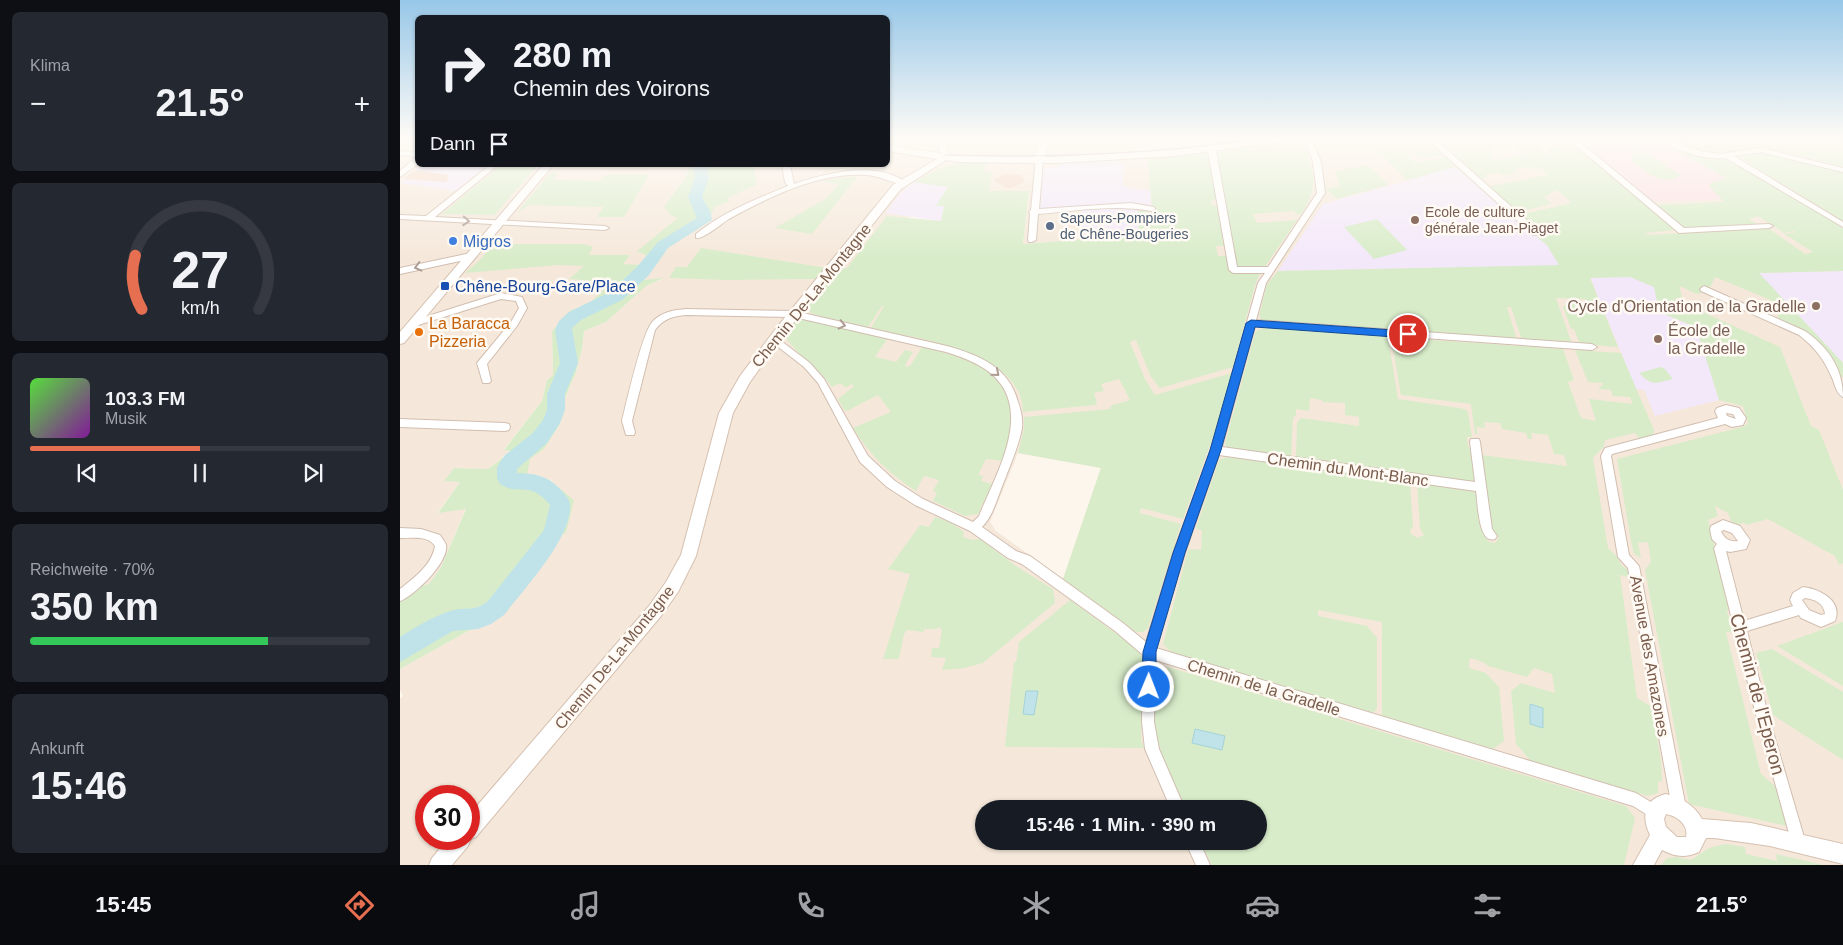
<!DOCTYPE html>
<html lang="de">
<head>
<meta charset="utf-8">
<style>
  :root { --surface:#171b24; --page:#242831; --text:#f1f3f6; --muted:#9ea1a6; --line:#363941; --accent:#e76f51 }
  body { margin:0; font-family:Arial,sans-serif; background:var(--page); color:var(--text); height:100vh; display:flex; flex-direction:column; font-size:19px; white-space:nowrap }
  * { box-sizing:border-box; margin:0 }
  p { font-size:16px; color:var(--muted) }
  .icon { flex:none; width:28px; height:28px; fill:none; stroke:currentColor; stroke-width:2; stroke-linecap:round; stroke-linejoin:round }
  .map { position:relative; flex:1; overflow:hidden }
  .drawer { display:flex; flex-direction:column; gap:12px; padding:12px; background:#0d0f14; width:400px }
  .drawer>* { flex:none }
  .hud { position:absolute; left:15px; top:15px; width:475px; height:152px; border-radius:8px; box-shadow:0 1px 4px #0004; background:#171b24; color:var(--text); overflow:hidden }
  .speed { position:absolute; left:15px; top:785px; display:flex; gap:10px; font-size:25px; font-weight:700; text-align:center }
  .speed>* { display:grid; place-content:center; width:65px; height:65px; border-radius:50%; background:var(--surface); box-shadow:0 1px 4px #0004; line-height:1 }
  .speed .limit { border:8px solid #d22; background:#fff; color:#111 }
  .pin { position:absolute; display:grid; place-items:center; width:42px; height:42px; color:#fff; margin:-21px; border:2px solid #fff; border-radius:50%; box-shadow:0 1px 5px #0007 }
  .me { position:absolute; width:55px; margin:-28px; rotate:1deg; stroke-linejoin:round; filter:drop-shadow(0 0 4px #0008) }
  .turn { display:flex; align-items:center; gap:18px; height:105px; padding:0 15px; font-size:22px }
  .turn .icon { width:65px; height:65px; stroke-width:2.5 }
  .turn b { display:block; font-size:35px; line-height:42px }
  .then { display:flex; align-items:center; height:48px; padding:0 15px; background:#0003; gap:10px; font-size:19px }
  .big { font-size:38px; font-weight:700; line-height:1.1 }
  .drawer .tile { flex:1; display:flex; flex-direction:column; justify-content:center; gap:8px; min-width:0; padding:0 18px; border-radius:8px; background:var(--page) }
  .drawer .dial { align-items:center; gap:0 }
  .dial svg { height:130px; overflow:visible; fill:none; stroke:var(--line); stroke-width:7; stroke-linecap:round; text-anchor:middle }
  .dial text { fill:var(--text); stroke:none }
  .song { display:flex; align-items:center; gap:15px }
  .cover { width:60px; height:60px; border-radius:8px; background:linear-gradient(135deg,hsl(110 70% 55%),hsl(290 70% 35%)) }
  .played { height:5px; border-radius:2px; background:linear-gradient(90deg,var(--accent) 50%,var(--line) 50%) }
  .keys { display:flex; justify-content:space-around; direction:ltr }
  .heat { display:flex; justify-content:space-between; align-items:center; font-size:28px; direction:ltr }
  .charge { height:8px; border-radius:4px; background:linear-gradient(90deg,#34c759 70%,var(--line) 0) }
  .trip { position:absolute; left:575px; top:800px; width:292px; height:50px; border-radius:25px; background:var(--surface); box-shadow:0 1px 4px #0004; font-weight:700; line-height:50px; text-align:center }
  .menu { display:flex; height:80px; justify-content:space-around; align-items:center; background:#090b0e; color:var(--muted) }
  .menu .icon { width:35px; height:35px }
  .menu .current { color:var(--accent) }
  .menu b { font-size:22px; color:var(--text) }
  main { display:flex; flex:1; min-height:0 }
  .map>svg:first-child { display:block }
</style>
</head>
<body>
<main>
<section class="drawer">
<div class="tile"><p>Klima</p>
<div class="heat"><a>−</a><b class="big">21.5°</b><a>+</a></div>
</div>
<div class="tile dial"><svg viewBox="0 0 100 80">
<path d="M14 69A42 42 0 1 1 86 69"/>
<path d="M14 69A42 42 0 0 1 10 36" stroke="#e76f51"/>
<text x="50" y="56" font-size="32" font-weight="700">27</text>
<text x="50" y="72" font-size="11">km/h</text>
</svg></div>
<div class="tile">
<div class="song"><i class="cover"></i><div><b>103.3 FM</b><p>Musik</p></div></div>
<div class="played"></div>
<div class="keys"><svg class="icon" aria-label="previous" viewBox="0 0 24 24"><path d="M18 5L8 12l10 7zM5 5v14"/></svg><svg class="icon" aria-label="pause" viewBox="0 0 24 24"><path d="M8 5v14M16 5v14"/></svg><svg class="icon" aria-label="next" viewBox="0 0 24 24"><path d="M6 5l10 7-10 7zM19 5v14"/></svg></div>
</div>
<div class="tile"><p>Reichweite · 70%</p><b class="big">350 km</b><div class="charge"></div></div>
<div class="tile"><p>Ankunft</p><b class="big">15:46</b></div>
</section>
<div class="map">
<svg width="1443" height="865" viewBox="0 0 1443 865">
  <rect width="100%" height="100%" fill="#fdf6ec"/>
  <path fill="#f5e8da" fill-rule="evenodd" d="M0,138H17L18,165H488V138H1443V865H0V699L3,696L0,690V669L104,611L157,536L153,482L149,479L126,476L130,459L144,449L160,424L165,398L176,372L182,349L184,331L206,322L246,286L263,279L242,280L234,284L236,281L170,279L211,281L203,292L152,331L153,375L147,380L142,401L104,449L111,450L88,469L54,468L45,480L60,482L38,512L66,508L41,567L29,584L16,587L0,600ZM589,191L629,192L623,244L683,239L684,236L753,271L504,219ZM618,453L701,468L663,579L596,531L590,522ZM26,796H69V839H26ZM584,809H859V841H584Z"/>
  <path fill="#f3e8fa" d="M717,160L724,166L723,186L751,191L752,211H738L739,235L678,236L684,232L681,210L639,213L643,168L659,167L661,163Z
    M21,165H88L55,191L0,183Z
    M1055,167L1147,245L1160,266L878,271L923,204Z
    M514,182L548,187L537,206H544L541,221L486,213L501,192Z
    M1443,271V363L1358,273Z
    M1190,277H1230L1243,282L1254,287L1278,320L1296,327L1319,400L1255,416L1244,390L1236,389Z"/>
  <path fill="#fbdfe3" d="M1174,138H1255L1328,179L1310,187L1322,199L1257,201L1247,197Z"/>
  <path fill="#d8ecc9" d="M651,138H750L752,142L654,149L650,146Z
    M966,138H1025L1042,155L1020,159L1013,153L1007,154L1016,163L1046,157L1055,167L1007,180Z
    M1032,138H1102L1114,149L1106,144L1089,148L1093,153L1088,154L1094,160L1124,155L1106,138H1168L1171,142L1165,144L1157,141L1140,145L1136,141L1132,142L1146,154L1150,153L1148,151L1149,149L1176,145L1274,228V230L1244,233L1250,235L1368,228L1405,254L1413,252L1384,234L1396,232L1394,231L1384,233L1358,216L1349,219L1358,225L1284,229L1255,205L1324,202L1310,187V183L1327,178L1268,146L1287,153L1324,160L1342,166L1443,227V271L1359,273L1443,363V377C1432,372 1433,356 1424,347C1412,335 1394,328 1379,321L1377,310L1380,304L1315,277L1309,290L1297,294L1279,286L1282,297L1274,299L1380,347L1411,426L1419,430L1443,490V563L1439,565L1435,556L1368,519L1346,525L1343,522L1339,525L1332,523L1328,513L1315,506L1318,516L1308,520L1330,608L1327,611L1334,633L1326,632L1361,774L1376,787L1387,826L1289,804L1245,570L1251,562L1248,542L1238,543L1241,558L1234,554L1231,541L1217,459L1342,427L1348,424L1343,406L1319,400L1296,327L1259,312L1254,287L1230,277L1190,278L1218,347L1180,344L1174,329H1171L1163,307L1167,303L1188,305L1186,299L1156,298L1172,344L1122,340L1111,307H1107L1117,340L862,321L859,316L867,284L878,271L1159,265L1147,245L1137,237L1141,235L1118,215L1172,203L1157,190L1144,197L1152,204L1116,212L1087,187L1148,175L1140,168L1132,169L1129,167L1114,169L1117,172L1102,175L1099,172L1084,175L1087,178L1079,179Z
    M1276,138H1443V168C1422,160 1378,149 1357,148C1346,148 1337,152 1326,153C1306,155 1288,149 1270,140Z
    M891,140L903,144C915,172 919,187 901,214H896L894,211L853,214L857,223L897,220L864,268L836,269L815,155L817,151Z
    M1234,150H1239L1265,164L1267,165L1265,166L1281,175C1262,187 1246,172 1232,161V155L1237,153Z
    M1354,152L1369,153L1443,173V221L1337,156Z
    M805,153L809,155L818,200H811L812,205H819L826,246H816L818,256H828L831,271H861L855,285L833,367L760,388L751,377L736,340L730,342L745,379L755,395L832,373L818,423L783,519L741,508L740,513L781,524L748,628L743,632H736L663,579L701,468L618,453L624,429V417L711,409L710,406L730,400L719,379L701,384L704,391L694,393L697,403L695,405L623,412C622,350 516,339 471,328L484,306H482L468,327L416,315L411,313L407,307L428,280L442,268H447L487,216L541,221L544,206H536L548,187L514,182C544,166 551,162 586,163L584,171L592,172L589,191H629L623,244L683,239L684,235H738V210L752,211L748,158L772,156L778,158V156Z
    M101,165H138L94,215L42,214Z
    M293,165H354L356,185L327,198L330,201L314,207L310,217L305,222L248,256L237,251L278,218L272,216L264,207C270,198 276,191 282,183C287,177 286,172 293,165Z
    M968,165L988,185L937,199L926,189L940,186L935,171Z
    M150,173H158L152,180L200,181L205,175H249L224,217H197L204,207L129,205L117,213Z
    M447,177H457L412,234L375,228L427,198L439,184L423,181Z
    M977,219L1007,250L974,259L944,227Z
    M93,244H184L193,247L189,255H230L223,264L241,265L231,277L224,278L237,280L234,284L242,280L264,278L246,286L206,322L184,331L182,349L176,372L165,398L160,424L144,449L130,459L127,476L148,479L174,500L166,533L157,536L104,611L0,669V600L16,587L29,584L41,567L66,509L38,513L60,482L44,481L54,468L88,469L111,451L104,450L142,401L147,380L153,375L152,331L171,310C188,308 200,294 210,282L169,279L184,266L158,265L65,273L80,260Z
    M301,248L427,268L418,279L328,280L269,278L276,267H287Z
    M405,319L488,338L475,357L496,362L505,350L513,352L505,365L506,367L510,366L522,347C550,354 597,365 608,395C612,403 612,414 614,422L610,425L609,432L612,435L603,461L586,459L578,475L583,476L581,481L592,484L578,514L565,516L533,501L537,492L533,491L539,480L524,476L516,491C489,474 470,455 453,428L491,412L478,395L447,411L444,410L438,399L454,386L451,384L446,388L440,383L432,387C418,367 399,357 386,338C386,328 395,320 405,319Z
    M866,328L988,337L998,399L1065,409L1068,412L1072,437H1067L1068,446L1073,451L1077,481L1075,483L896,459L897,422L901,418L959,426V417L945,415V403L922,402V400L910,398L909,411L896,409V415L893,418L891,458L829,449L825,444L855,332L860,329Z
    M991,337L1163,349L1174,380L1168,382L1181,418L1196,421L1189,399L1233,404L1230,397L1213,396L1211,390L1200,389L1199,386H1203L1202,383L1188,382L1175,350L1221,353L1254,430L1253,435L1240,439L1235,433L1205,440L1204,446L1193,458L1208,548L1218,558L1221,565L1228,570L1229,577L1220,575L1237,698L1252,707L1261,761L1262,782L1258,781V793L1248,796L1130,760L1116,744L1111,691L1121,683L1155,693L1152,674L1134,668L1127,677L1088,666L1083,662L1071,658L1069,661V668L1086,673L1099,687L1104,741L1093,749L982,716V622L918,610V616L967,626L977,638V709L972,713L772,653L763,644L788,550L791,549L801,550L802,531L796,528L819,460L827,457L1010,482L1013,527L1010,531L1011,534L1017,538L1024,535L1020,528L1017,483L1078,492L1085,537L1089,542L1095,543L1099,538L1091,531L1081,455L1167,466L1164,455L1154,454L1148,435L1131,433L1132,439H1128L1126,433L1102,429L1100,423L1084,422L1085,428L1076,427L1078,434H1075L1071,404L1001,395Z
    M1261,367L1264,368L1273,379C1255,383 1253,387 1239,373Z
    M535,517L550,522L564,532L563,537L572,540L580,539L616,566L653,589L655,603L583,663L564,668L542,670L546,658L531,657L532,648H539L542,630L539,627L536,629H524L523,632L507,630L504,634L499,659H483L510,574L488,569L520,525L529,527Z
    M670,600L737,649L744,660L741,740L744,748L605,747L614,662H616L619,642Z
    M1443,622V686L1377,646Z
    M1372,649L1443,692V760L1373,715L1356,653Z
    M768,667L1226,806L1235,818L1224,865H812L800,841H859V809H785L768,774L755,731V676Z
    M1325,844L1345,847L1346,854L1377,861L1376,854L1424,865H1261L1267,858L1276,857L1291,860L1309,848Z"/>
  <path fill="#bfe3e8" stroke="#a5d3da" d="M626,691H638L634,715L623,714Z
    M1130,704L1143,708V728L1130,724Z
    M795,729L825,736L822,750L792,743Z"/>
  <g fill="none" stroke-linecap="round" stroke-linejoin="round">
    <path fill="#bfe3e8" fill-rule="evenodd" d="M293,165H307L309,178L302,197L311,213L312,220L268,248L249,275L222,300L181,320L172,328L178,363L165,394V410L160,423L147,443L117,469V473C133,473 148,476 159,488C163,492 169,498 170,504C173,537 124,589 104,615L91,624L78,629L53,631L0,662V637C16,627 32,617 50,611C66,606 73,613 88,601L144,530L150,505C129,479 120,497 100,484L97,478V468L100,462L105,455L133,433L143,420L147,410V394L160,363L155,330L159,321L169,312L210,292L237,267L258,242L297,218L288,197L295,178Z"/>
  </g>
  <path fill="#f3d5c3" d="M15,170L48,175L47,182L4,179Z
    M603,174L621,175L625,181L612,188H607L594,181Z"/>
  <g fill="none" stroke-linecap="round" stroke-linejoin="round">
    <defs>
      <path id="street" d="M544,138H551L546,150L549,153L545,155L538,150Z
        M904,138H911L921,162L925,193L866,283L856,320L1192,344L1197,347L1192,350L855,326L822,447L1075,482L1070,442L1071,439H1079L1080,442L1092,529L1097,536L1095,539C1078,545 1078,502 1076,491L819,455L785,553L756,648L1236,793L1259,807L1261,812L1259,817L1254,819L1233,806L755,660L754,722L759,749L785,809H771L745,749L742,722L743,655L715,631L622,564L608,558L570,531L515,505L487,487L460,462L418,383L404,367L368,339L373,336L376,337L410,363L424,379L468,456L495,481L523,499L573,522L579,516C597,471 638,405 585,369C573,361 559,356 546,352L394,317L286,315C273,316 263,319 255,330L232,421L235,432L234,435H226L222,421C227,401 242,332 253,321C262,312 274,310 286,309L394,311L547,346C579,355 609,367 618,402C621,410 623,419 622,428C619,445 611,463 605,479C598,495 594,515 582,527L616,551L630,556L723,623L746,642L773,553L811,450L858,283L865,273H833L829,270L808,151L804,142L810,141L816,151L837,267H868L917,193L913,162Z
        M1026,138H1034L1139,231V235H1133Z
        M1167,138H1175L1284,228L1369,224L1373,226L1369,228L1279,233Z
        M1260,138H1269L1290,148L1304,152L1321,154L1361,148L1443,168V172L1361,152L1334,156L1443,222V227L1326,158C1304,160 1278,152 1260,138Z
        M0,151L18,153V157L0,155Z
        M15,158H18V164L0,177V171Z
        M636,158L643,160L639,209L731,203L754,207L755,209L751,211C714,204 676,211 638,214L636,240L632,242H629L628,240L630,214L629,212L631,210Z
        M90,165H98L35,217L205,226L209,228L205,230L0,219V215L26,216Z
        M382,165H390L394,184C426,173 477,160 507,183L503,185C490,182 480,176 466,175C419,172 369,197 329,219C321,224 304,239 296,238V234C323,212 356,199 388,186L385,182Z
        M71,253L75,256L74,258L0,274V268Z
        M1304,286L1405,331C1428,347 1443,368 1443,397C1437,394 1435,386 1433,380C1425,361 1416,348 1399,335L1301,291L1300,289Z
        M101,293L122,297L127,308L117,326L87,364L91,381L89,383H83L77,363L111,322L119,308L116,301L101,299L15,326L11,323L12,321Z
        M1326,405L1339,408L1346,418L1343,425L1332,427L1325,424L1212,454L1211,456L1229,555L1239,566L1286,808L1284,813L1279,815L1274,813L1272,808L1228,568L1218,557L1201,456L1205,448L1209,447L1318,418L1315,411L1317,408ZM1326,413L1333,414L1336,419L1327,416Z
        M0,419L105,423L109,424L110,427L109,430L105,431L0,427Z
        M1323,520L1340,526L1350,540L1346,549L1330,552L1326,551L1344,621L1393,606L1390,600L1393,593L1403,587C1419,589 1443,600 1435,621L1421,627L1401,618L1399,615L1347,631L1367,711L1406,844L1404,849L1399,851L1394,849L1392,844L1355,711L1314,548L1317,544L1312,539L1310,529L1311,526ZM1324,530L1332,533L1338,541C1330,542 1324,539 1321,531ZM1405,598C1414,599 1424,603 1425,614L1421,615L1409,610L1402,600Z
        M0,528L21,529L40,535C42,538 45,542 46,545C49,562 14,596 0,601V589C14,578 32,565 35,546C28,535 12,538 0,538Z
        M785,841H799L810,865H796Z"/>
      <path id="secondary" d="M639,138H649L645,157H654L775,150L860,138H889L884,141L775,156L654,163L558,162L546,160L501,189L386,332L350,382L333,413L296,556L278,592L261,616L76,837L71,839L68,846L52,865H29L32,858L48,839H69V815L249,606L266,582L281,555L319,413L340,376L378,326L493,185L537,159L488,151V145L540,153L545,150L548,151L549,155L558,156L635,157Z
        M143,165H153L4,343L0,344V332Z
        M1266,794C1282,798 1294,805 1302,819L1351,823L1443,844V864L1370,846L1314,838H1306L1299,852C1285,858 1276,857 1262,850L1254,865H1233L1250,835C1241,816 1244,799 1266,794ZM1266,814C1277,816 1289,825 1286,837H1277L1266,827L1264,819Z"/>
    </defs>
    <use href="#street" stroke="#d1beb0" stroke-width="2"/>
    <use href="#secondary" stroke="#d6c0b0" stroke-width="2"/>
    <use href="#street" fill="#fff" fill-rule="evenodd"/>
    <use href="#secondary" fill="#fff" fill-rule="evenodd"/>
    <path stroke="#b9a8c9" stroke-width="1" d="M544,155C652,158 758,154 865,138"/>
  </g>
  <defs><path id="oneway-chevron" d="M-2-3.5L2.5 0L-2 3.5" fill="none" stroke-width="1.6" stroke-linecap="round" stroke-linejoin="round" transform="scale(1.25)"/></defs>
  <g stroke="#af9d94">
    <use href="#oneway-chevron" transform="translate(66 221) rotate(4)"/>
    <use href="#oneway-chevron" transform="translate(18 267) rotate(166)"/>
    <use href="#oneway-chevron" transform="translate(442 325) rotate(13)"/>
    <use href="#oneway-chevron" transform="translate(596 373) rotate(40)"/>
  </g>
  <linearGradient id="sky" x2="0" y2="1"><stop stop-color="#97c7e8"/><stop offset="0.53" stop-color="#fefbf6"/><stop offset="1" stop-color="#fefbf6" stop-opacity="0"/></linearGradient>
  <rect width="1443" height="260" fill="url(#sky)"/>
  <path fill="#1a73e8" stroke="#114b97" d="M851,320L1008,331L1013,334L1008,338L855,327L821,450L785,553L756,652V687L754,692L749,694L744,692L742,687L743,652L773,553L810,450L846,323Z"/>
  <g fill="#8d6e63" stroke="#fffaf3" stroke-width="2">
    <circle cx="1015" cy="220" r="5"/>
    <circle cx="1416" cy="306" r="5"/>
    <circle cx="1258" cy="339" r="5"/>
  </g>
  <circle fill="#5c6f8a" stroke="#fffaf3" stroke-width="2" cx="650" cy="226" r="5"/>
  <circle fill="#3f7fe0" stroke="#fffaf3" stroke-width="2" cx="53" cy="241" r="5"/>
  <rect fill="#1a4fb4" stroke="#fffaf3" stroke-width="2" x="40" y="281" width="10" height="10" rx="2.5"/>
  <circle fill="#e8710a" stroke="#fffaf3" stroke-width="2" cx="19" cy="332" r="5"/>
  <g text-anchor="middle" stroke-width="5" stroke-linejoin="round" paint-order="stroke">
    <g font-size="14" fill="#785e54" stroke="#fffaf3" text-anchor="start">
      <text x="1025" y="217">Ecole de culture<tspan x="1025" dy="16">générale Jean-Piaget</tspan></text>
    </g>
    <g font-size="14" fill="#4e5e75" stroke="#fffaf3" text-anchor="start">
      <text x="660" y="223">Sapeurs-Pompiers<tspan x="660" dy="16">de Chêne-Bougeries</tspan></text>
    </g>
    <g font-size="16" fill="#366cbe" stroke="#fffaf3" text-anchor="start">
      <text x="63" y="247">Migros</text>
    </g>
    <g font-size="16" fill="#164399" stroke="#fffaf3" text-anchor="start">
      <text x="55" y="292">Chêne-Bourg-Gare/Place</text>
    </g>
    <g font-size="16" fill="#7a5c4d" stroke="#fffaf3">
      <text transform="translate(411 295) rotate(-51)" y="6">Chemin De-La-Montagne</text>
      <text transform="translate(948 469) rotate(8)" y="6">Chemin du Mont-Blanc</text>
      <text transform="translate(1250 656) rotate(80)" y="6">Avenue des Amazones</text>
      <text transform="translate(214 657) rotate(-51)" y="6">Chemin De-La-Montagne</text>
      <text transform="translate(864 687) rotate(17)" y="6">Chemin de la Gradelle</text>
    </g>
    <g font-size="16" fill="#785e54" stroke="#fffaf3" text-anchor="end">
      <text x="1406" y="312">Cycle d'Orientation de la Gradelle</text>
      <text x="1268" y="336" text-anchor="start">École de<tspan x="1268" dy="18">la Gradelle</tspan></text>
    </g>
    <g font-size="16" fill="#c56008" stroke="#fffaf3" text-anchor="start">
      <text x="29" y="329">La Baracca<tspan x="29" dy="18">Pizzeria</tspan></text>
    </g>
    <g font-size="19" fill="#7a5c4d" stroke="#fffaf3">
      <text transform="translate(1358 694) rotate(75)" y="7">Chemin de l'Eperon</text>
    </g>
  </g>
</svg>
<div class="speed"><div class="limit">30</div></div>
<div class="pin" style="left:1008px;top:334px;background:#d93025"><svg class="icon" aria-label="arrive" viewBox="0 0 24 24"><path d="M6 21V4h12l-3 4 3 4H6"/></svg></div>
<svg class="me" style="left:749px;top:687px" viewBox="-20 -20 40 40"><circle r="17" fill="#1a73e8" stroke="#fff" stroke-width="3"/><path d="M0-11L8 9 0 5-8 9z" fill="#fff"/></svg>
<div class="trip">15:46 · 1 Min. · 390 m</div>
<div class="hud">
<div class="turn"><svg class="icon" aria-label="right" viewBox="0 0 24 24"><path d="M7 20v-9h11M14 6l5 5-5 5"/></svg><div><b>280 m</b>Chemin des Voirons</div></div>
<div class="then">Dann<svg class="icon" aria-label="arrive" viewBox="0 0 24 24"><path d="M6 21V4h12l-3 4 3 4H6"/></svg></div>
</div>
</div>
</main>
<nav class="menu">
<b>15:45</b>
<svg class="icon current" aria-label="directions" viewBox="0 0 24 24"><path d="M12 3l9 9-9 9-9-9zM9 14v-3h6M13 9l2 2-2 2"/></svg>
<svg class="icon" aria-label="music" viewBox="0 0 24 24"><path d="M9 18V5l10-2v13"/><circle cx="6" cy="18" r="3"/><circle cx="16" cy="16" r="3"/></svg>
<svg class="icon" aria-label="phone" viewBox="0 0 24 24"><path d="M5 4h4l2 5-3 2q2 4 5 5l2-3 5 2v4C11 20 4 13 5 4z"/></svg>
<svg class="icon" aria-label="climate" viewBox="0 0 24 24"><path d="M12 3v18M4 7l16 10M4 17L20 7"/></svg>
<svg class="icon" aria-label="car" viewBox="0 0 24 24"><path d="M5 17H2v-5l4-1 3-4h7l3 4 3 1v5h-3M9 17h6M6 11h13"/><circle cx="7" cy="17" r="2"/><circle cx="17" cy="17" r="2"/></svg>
<svg class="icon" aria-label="filters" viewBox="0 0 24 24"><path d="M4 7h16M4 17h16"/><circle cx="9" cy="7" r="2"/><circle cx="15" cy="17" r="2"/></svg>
<b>21.5°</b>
</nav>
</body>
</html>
